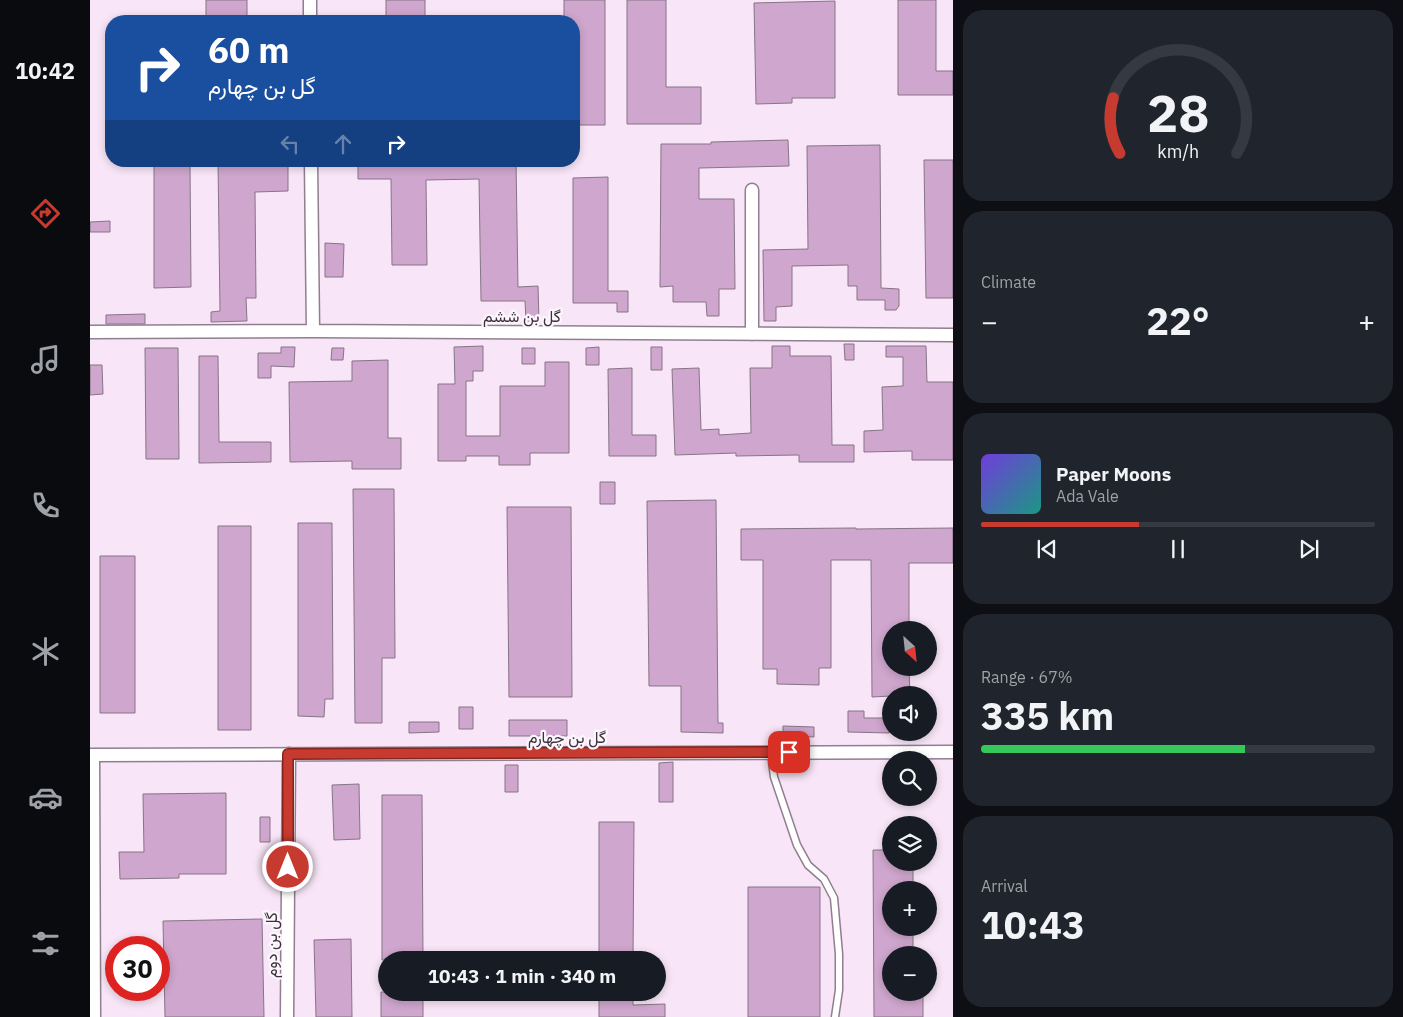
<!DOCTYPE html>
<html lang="en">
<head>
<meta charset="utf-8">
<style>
  :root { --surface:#171b24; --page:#20242c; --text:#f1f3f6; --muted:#9ea1a6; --line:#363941; --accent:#c73a30 }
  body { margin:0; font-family:"IBM Plex Sans",Vazirmatn,sans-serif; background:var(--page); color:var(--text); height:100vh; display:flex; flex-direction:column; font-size:19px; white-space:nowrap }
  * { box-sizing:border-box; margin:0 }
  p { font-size:16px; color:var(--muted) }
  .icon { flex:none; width:28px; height:28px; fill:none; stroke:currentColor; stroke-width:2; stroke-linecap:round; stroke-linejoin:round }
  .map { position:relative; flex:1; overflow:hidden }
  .drawer { display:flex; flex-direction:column; gap:10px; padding:10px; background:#0d0f14; width:450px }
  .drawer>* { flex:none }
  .hud { position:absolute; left:15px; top:15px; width:475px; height:152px; border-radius:20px; box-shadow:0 2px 8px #0003; background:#1a4fa0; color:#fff; overflow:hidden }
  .needle { width:32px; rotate:153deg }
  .fabs { position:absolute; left:792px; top:621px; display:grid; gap:10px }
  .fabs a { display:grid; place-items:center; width:55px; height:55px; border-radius:50%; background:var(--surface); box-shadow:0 2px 8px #0003; font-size:25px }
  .speed { position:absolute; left:15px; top:936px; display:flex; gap:10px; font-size:25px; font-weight:700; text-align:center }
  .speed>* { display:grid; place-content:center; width:65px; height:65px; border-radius:50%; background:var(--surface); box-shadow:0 2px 8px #0003; line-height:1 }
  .speed .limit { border:8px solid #d22; background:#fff; color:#111 }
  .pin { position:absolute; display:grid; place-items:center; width:42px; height:42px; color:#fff; margin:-21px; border-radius:10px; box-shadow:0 2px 8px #0006 }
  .me { position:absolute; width:55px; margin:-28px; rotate:0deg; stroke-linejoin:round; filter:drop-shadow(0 0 4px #0008) }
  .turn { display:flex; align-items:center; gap:18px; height:105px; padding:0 20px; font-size:22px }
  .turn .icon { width:65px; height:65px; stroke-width:2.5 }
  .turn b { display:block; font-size:35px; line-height:42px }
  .lanes { display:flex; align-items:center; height:48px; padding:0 20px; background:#0003; justify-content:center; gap:25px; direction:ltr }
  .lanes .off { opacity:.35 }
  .big { font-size:38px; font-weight:700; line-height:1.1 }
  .drawer .card { flex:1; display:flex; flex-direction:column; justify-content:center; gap:8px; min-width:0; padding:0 18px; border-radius:20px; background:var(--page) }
  .drawer .dial { align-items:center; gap:0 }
  .dial svg { height:130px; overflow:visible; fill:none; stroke:var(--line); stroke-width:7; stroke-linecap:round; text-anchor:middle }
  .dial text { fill:var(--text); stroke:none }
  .song { display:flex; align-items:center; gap:15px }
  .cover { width:60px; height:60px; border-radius:8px; background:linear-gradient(135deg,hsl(260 70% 55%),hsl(170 70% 35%)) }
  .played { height:5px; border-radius:2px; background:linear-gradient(90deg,var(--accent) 40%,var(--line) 40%) }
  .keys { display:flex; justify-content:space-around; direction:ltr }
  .heat { display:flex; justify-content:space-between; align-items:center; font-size:28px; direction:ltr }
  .charge { height:8px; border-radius:4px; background:linear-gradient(90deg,#34c759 67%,var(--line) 0) }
  .trip { position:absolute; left:288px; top:951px; width:288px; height:50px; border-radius:25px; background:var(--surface); box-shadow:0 2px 8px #0003; font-weight:700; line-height:50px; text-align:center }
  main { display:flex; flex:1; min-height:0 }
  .dock { display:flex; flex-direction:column; width:90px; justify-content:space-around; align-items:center; background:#090b0e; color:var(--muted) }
  .dock .icon { width:35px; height:35px }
  .dock .on { color:var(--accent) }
  .dock b { font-size:22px; color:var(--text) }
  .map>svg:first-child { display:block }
</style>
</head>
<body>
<main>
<nav class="dock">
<b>10:42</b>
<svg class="icon on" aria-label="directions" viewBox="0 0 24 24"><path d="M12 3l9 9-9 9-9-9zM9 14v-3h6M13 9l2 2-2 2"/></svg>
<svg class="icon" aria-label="music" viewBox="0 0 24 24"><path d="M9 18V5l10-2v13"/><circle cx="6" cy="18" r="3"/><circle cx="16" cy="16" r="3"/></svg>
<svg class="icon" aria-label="phone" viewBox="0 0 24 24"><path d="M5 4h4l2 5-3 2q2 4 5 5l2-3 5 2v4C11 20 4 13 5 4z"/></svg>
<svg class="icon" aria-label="climate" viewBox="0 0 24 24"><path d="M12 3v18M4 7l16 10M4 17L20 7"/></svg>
<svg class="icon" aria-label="car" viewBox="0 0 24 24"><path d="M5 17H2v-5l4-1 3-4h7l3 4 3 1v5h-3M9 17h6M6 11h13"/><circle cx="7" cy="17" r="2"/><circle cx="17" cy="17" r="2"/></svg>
<svg class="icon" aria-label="filters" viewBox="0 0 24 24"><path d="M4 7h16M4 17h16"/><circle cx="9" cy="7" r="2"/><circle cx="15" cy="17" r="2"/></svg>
</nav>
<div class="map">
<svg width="863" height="1017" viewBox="0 0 863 1017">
  <rect width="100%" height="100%" fill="#f8e5f7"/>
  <path fill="#cfa6cd" stroke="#867585" d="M116,0H157V21H116Z
    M296,0H335V21H296Z
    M474,0H515V125H484V21H474Z
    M537,0H576V87H611V124H537Z
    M808,0H846V71H863V95H808Z
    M745,1V98H702V103L666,104L664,3Z
    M698,140L699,166L609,168V199H644L645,289H629V316H617L616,302H583V286L570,287L571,144H621V142Z
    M790,145L791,288L809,289V306L806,310H795V300H767V286H758V265L702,266V306L686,307V321H674L673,250L718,249L717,146Z
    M834,160H863V298H836Z
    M128,161H198V191L165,192L166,298H156L157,321L121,322V312L130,311Z
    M268,161H426L428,287L448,286L449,321H436L435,301H391L389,179L336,180L337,265H302L301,179H268Z
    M64,165H100L101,287L64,288Z
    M518,177V291H538V312H527V303H483V178Z
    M20,221V232H0V222Z
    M235,243L254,244L253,277H235Z
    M55,314V324H16V315Z
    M754,344H764V360H755Z
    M393,346V371H383V381H376V436H410V386H455V362H479V453H440V465H409V456H376V461H348V384H365L364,347Z
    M682,346H700V356H741L742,445H764V462H709V455L646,456V453L585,455L582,369L609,368L611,430L629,429V435L661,433L660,368H682Z
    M796,346H836L837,382H863V460H822V451L774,452V431L793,430L792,387L813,386V357H796Z
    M191,347H205L204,367L181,366V378H168V353H191Z
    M509,347V365H496V348Z
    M561,347H572V370H561Z
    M55,348H88L89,459H56Z
    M242,348H254L253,360H241Z
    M432,348H445V364H432Z
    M109,356H128L129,442H181V462L109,463Z
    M298,360V438H311V469H262V461L200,462L199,382L262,381V361Z
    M0,365H12L13,394L0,395Z
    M542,368V435H566V456H519L518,369Z
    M510,482H525V504H510Z
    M263,489H304L305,658H292V723H265Z
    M626,500L628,723H633V733L591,732V686H559L557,501Z
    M417,507H481L482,697H419Z
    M208,523H242L243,699H235L234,717L208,716Z
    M128,526H161V730H128Z
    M766,528V529L863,528V563H819V630H801V668H819L820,695L782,697L781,560H741V668H729V685L687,684V669H673V560H651V529Z
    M10,556H45V713H10Z
    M369,707H383V729H369Z
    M758,711H774V718H800L799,733L758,732Z
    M419,720H477V736H419Z
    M319,722H349V732L319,733Z
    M693,726L724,727V737L693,736Z
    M583,762V802H569V763Z
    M415,765H428V792H415Z
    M269,784L270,839L244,840L242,785Z
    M136,793V874H89V878L30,879L29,852H54L53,794Z
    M292,795H332L333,960H292Z
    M170,817H180V842H170Z
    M509,822H544L543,960H509Z
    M783,850H801V862H823V890H801V928H823V955H801V992H824V997H833V1017H784Z
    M658,887H730V1017H658Z
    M172,919L174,1017H75L73,921Z
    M261,939L262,1017H226L224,940Z
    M291,992H333V1017H291Z
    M509,992H543V1005L575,1004V1017H509Z"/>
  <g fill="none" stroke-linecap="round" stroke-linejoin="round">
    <defs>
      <path id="lane" d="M681,753L684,777L707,845L718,865L734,879L744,898L749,954V990L745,1017"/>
      <path id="street" d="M220,0V21
        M221,161L223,331
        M662,190V334
        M0,332L223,331L863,335
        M0,755L863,752
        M3,755L4,1017
        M197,1017L199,754"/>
    </defs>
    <use href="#lane" stroke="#907f8f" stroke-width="9"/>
    <use href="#street" stroke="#907f8f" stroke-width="15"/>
    <use href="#lane" stroke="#fff" stroke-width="6"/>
    <use href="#street" stroke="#fff" stroke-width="12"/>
  </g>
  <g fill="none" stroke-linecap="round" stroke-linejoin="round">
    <defs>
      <path id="route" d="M198,867V754L699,752"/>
    </defs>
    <use href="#route" stroke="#81261f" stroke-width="12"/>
    <use href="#route" stroke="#c73a30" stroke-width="9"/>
  </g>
  <g text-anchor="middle" stroke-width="4.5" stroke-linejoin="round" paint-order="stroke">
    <g font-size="16" fill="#3b333a" stroke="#fef6fe">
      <text x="432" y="322">گل بن ششم</text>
      <text x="477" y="743">گل بن چهارم</text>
      <text transform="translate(181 945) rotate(-90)" y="6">گل بن دوم</text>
    </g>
  </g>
</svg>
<div class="fabs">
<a><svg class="needle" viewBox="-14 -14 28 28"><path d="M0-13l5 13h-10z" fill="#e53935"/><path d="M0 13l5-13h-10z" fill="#9ea1a6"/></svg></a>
<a><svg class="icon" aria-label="sound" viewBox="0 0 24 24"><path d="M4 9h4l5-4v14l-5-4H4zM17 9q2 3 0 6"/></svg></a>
<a><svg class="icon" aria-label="search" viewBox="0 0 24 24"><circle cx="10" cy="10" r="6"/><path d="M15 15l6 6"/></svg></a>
<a><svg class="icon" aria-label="layers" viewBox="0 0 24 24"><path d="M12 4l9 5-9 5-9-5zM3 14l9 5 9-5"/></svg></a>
<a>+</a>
<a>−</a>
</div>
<div class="speed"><div class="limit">30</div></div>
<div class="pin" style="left:699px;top:752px;background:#d93025"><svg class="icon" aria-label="arrive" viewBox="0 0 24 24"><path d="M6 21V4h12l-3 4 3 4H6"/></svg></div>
<svg class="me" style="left:198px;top:867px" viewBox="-20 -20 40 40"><circle r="17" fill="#c73a30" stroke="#fff" stroke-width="3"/><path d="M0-11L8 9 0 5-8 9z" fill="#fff"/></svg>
<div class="trip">10:43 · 1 min · 340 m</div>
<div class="hud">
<div class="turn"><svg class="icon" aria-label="right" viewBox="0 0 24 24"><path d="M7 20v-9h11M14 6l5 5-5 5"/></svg><div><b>60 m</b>گل بن چهارم</div></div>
<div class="lanes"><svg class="icon off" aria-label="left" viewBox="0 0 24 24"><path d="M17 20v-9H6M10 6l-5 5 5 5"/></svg><svg class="icon off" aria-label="ahead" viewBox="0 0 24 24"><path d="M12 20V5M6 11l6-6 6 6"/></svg><svg class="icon" aria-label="right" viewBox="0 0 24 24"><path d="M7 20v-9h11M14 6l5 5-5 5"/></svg></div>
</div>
</div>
<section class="drawer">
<div class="card dial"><svg viewBox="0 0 100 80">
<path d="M14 69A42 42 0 1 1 86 69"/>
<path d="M14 69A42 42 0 0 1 10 35" stroke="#c73a30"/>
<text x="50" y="56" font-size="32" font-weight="700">28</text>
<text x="50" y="72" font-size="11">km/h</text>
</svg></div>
<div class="card"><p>Climate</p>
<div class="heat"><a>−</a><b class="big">22°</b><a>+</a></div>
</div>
<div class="card">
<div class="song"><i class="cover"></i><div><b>Paper Moons</b><p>Ada Vale</p></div></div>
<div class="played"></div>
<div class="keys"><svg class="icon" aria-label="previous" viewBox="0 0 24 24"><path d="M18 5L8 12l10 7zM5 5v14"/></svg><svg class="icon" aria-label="pause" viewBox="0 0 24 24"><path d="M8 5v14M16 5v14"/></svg><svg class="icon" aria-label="next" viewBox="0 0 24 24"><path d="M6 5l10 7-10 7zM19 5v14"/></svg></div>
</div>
<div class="card"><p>Range · 67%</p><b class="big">335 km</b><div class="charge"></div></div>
<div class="card"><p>Arrival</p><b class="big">10:43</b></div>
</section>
</main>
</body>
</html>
